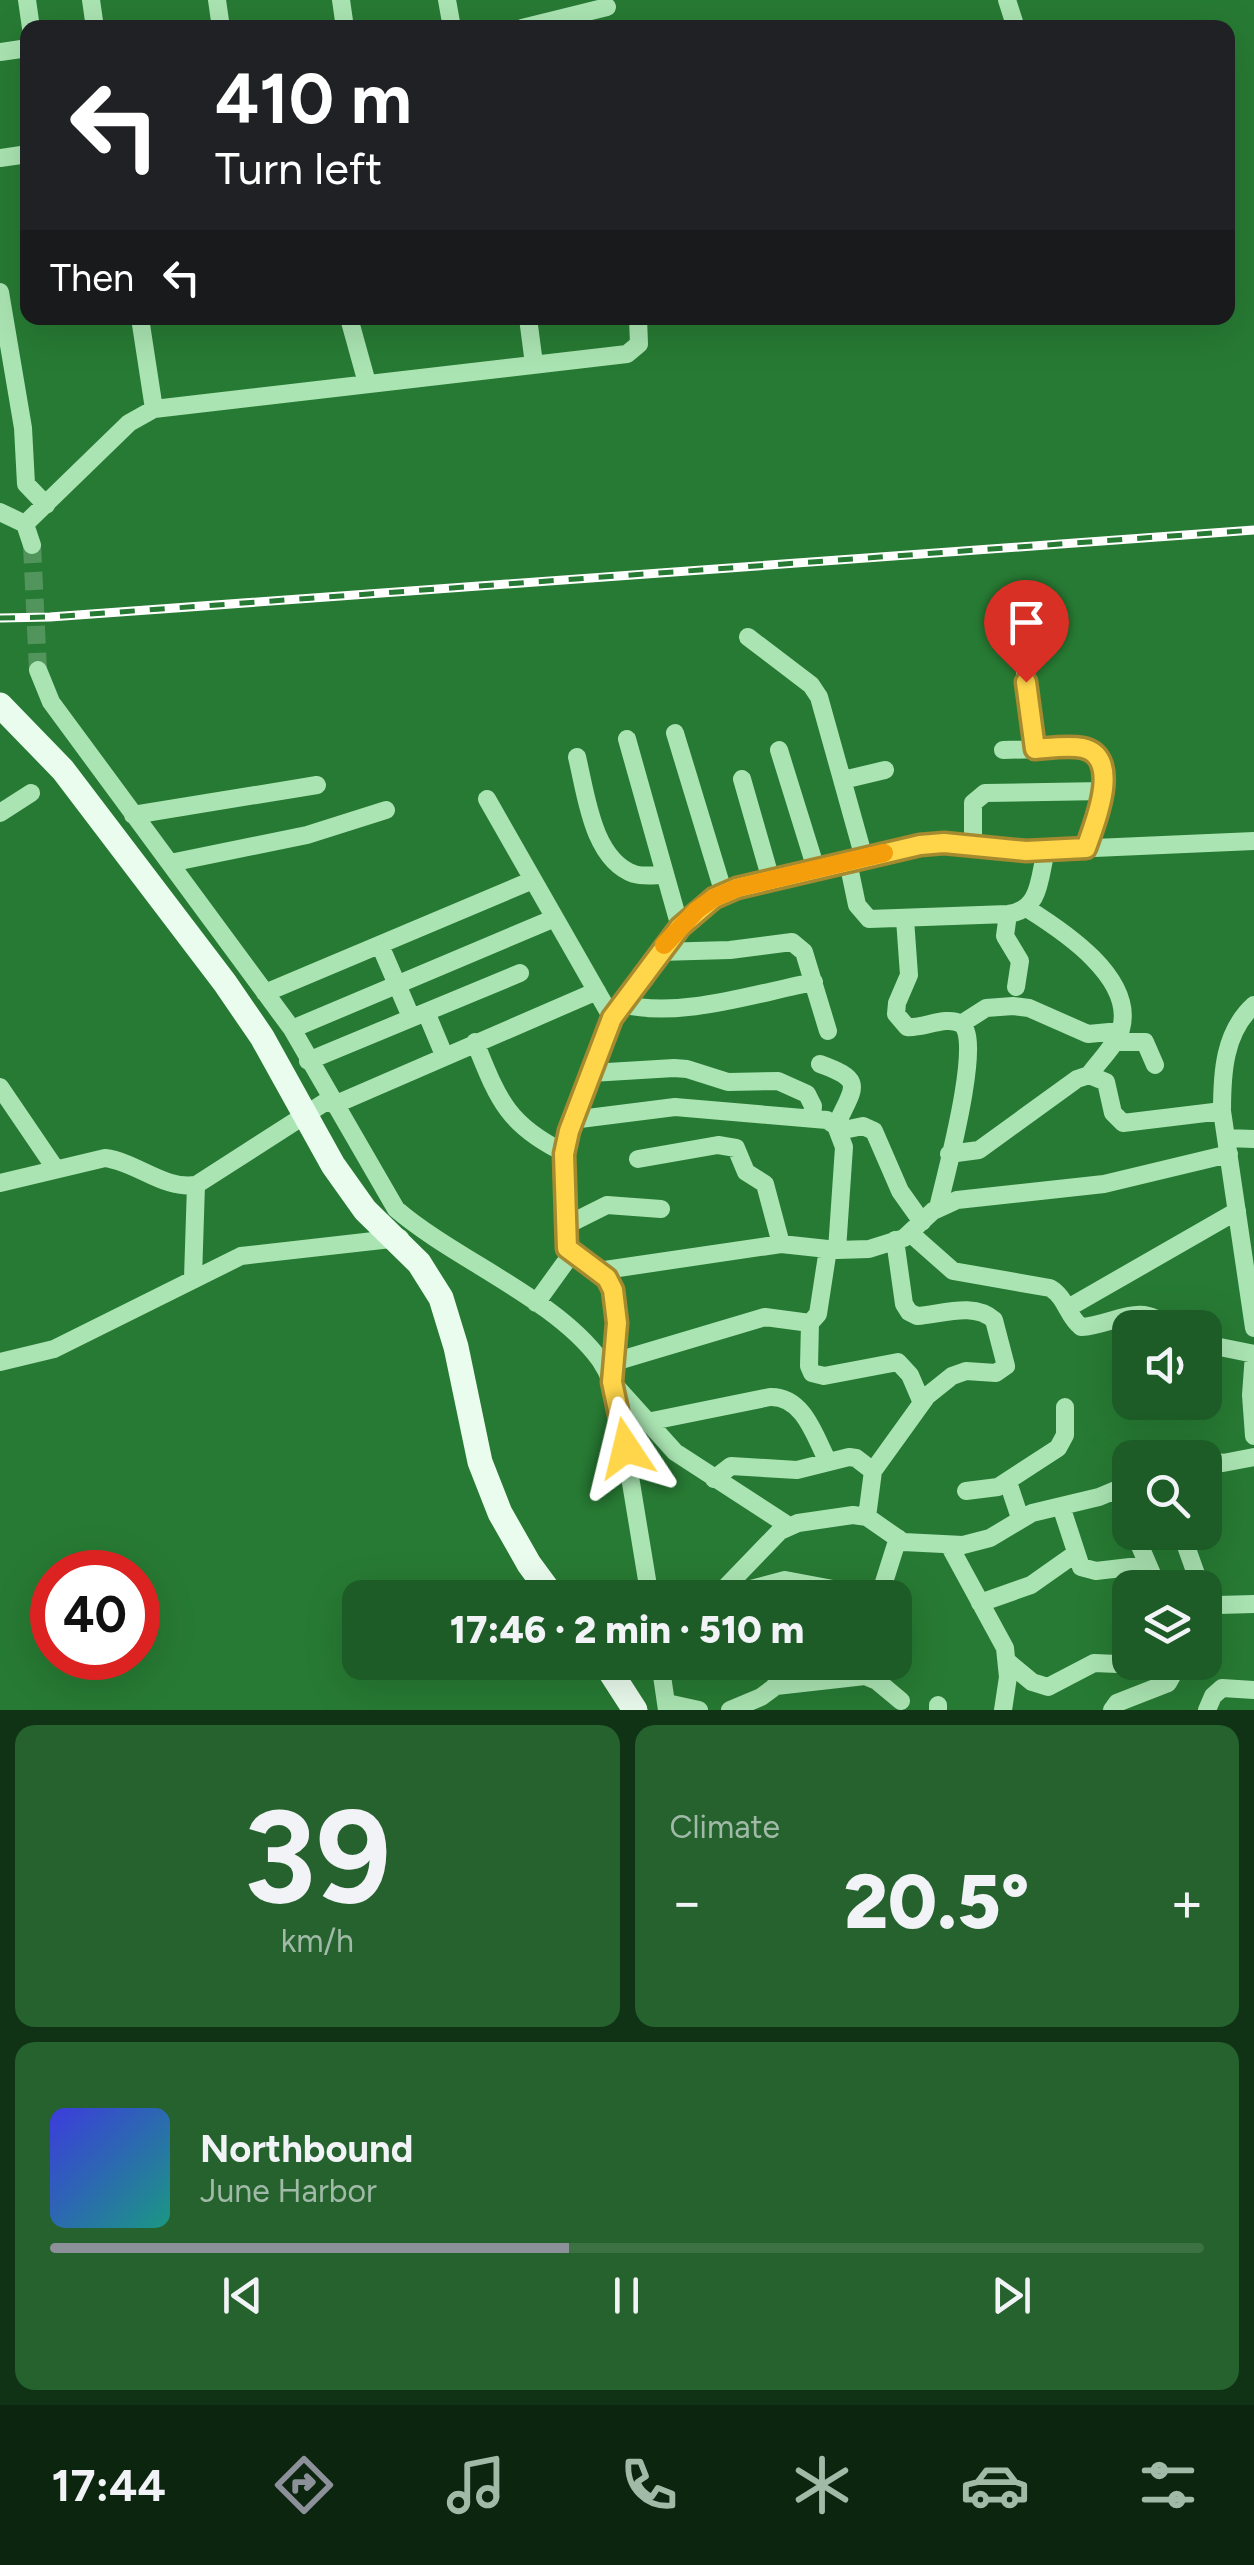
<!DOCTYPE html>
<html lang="en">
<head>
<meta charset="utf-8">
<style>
  :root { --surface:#1d5c26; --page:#25622e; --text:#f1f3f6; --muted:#a0baa7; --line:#3b7143; --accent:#8c9099 }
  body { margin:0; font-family:Figtree,sans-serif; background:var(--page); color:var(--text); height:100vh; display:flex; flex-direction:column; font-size:38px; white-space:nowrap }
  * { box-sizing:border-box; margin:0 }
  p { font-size:32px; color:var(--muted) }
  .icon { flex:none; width:55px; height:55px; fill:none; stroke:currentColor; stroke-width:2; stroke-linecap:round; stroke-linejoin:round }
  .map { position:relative; height:1710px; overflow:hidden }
  .sheet { display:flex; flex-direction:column; gap:15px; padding:15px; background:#103315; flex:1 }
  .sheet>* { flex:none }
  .hud { position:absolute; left:20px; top:20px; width:1215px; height:305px; border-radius:20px; box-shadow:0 10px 40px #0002; background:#202124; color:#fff; overflow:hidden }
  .controls { position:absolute; left:1112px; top:1310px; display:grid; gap:20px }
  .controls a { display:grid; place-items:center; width:110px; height:110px; border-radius:20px; background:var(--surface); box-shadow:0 10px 40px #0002; font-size:50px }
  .speed { position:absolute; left:30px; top:1550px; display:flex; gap:20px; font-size:50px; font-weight:700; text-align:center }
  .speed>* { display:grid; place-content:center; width:130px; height:130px; border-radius:50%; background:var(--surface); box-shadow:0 10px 40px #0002; line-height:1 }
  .speed .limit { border:15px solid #d22; background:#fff; color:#111 }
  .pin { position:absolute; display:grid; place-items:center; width:85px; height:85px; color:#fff; margin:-102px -42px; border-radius:50% 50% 50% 0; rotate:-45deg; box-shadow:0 0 10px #0007 }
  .pin .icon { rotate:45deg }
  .me { position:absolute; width:110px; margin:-55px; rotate:350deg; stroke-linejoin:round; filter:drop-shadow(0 0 8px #0008) }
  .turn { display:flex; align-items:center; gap:35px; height:210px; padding:0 30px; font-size:45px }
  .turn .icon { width:130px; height:130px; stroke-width:2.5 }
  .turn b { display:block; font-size:70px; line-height:85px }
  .then { display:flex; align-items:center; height:95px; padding:0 30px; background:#0003; gap:20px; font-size:38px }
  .big { font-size:75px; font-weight:800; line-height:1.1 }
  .sheet .widget { flex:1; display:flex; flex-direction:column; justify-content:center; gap:15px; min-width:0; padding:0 35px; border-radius:20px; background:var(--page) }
  .sheet .dial { align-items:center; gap:0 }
  .dial b { font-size:130px; line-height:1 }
  .song { display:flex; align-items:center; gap:30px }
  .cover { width:120px; height:120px; border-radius:15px; background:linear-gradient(135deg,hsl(240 70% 55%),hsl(170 70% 35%)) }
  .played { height:10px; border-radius:5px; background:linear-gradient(90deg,var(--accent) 45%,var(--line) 45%) }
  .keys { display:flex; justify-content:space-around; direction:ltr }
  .heat { display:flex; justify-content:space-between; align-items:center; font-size:55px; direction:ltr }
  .sheet .tiles { flex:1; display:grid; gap:15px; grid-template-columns:1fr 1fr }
  .widget:last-child { grid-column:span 2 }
  .trip { position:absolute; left:342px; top:1580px; width:570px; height:100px; border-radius:20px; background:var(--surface); box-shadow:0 10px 40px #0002; font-weight:800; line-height:100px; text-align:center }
  .dock { display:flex; height:160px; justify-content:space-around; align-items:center; background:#0c250f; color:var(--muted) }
  .dock .icon { width:70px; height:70px }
  .dock .active { color:var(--accent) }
  .dock b { font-size:45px; color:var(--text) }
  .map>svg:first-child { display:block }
</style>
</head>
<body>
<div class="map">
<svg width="1254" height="1710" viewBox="0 0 1254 1710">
  <rect width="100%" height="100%" fill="#277a33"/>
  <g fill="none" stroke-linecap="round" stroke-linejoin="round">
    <path stroke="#52955c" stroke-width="18" stroke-dasharray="18 9" stroke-linecap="butt" d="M32,545L38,670"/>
    <path stroke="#aae4b2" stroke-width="18" d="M27,0L31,28
      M91,0L95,28
      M217,0L221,28
      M341,0L345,28
      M447,0L452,28
      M1007,0L1016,28
      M522,28L607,7
      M0,52L28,48
      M0,158L28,154
      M0,292L23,428L26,484L46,505
      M140,318L154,409
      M349,318L367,383
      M528,318L534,364
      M0,512L25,524L32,545
      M25,524L129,423L154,409L627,354L639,344L638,318
      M748,637L811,685L819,697L864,858
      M1022,648L1035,749
      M38,670L51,702L292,1029L396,1209C454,1259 556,1299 600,1360C611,1376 615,1392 619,1410L650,1598
      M675,733L724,894
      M627,739L680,927
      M779,750L816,869
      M1003,750L1080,748L1094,753C1113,785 1097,817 1086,848
      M577,757C586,793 592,859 634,874C644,877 655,875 665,875
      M742,779L771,880
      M843,780L885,770
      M487,799L612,1018
      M0,813L31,793
      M133,815L317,785
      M973,846V803L985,793L1104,791
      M848,862L857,905L869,919L1008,914C1041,910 1039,878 1046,850
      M170,863L307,835L386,810
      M1028,909C1063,931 1135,978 1121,1029C1116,1045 1099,1061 1089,1075
      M1008,914L1005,936L1020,961L1016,987
      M905,919L909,975L897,1003L896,1014L907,1027C922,1029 947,1015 961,1024C984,1037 944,1181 938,1208
      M380,945L411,1017
      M659,952L730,950L792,942L804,952L828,1031
      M265,993L533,880
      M622,1004C680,1019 756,993 814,982
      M1254,1005C1224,1032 1222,1073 1222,1111L1254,1328
      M426,1012L444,1055
      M961,1024L986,1008L1013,1006L1029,1008L1088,1034L1120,1031
      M292,1029L555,918
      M475,1042C498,1099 507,1125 565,1153
      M1114,1042H1145L1155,1065
      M308,1061L520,973
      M820,1064C867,1081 853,1087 836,1126
      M591,1073L674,1068L687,1069L728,1082L778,1081L807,1094L813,1106L812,1118
      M0,1087L55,1168
      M334,1105L597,991
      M572,1120L675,1107L827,1120L836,1126L844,1147L837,1250
      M839,1131L863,1126L874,1131L900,1191L922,1222
      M1226,1138L1254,1139
      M949,1154L979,1150L1077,1079L1089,1075L1106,1082L1113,1113L1123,1123L1222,1111
      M638,1159L718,1145L736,1148L746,1172L765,1184L781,1244
      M0,1183L105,1158C137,1162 164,1190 196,1185L330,1099
      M567,1225L607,1205L661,1209
      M910,1233L953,1271L1050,1288C1066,1297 1067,1316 1081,1327C1114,1325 1141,1300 1168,1328
      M567,1248C579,1257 596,1266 606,1278C627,1302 615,1353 612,1382L675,1452L789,1526
      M598,1271L781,1244L837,1250L869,1249L904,1238L933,1211L957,1200L1104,1184L1229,1154
      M193,1278L196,1185
      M536,1303L567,1260L565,1153L569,1131L612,1018L680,927L713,898L737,888L920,845L944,843L1026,851L1254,841
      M1068,1308L1237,1211
      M810,1323L809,1366L812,1373L824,1376L898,1362L910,1375L922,1403
      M1205,1344L1254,1354
      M1254,1354L1251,1395L1254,1436
      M0,1362L54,1349L241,1256L400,1238
      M614,1362L765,1317L810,1323L818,1314L828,1249
      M647,1422L770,1397C804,1396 815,1437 828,1462
      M1177,1458L1191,1454L1200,1458
      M1205,1460L1223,1463L1254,1457
      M714,1479L731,1466L797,1470L849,1457L856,1458L873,1471
      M1008,1482L1020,1518
      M1118,1490L1130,1522
      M966,1491L998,1487L1058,1448L1065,1435V1407
      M1061,1506L1081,1567L1096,1571L1147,1565
      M867,1517L873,1471L927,1396L952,1376L966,1371L996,1373L1006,1366L994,1320C974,1302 943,1314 917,1316L909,1312L904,1304L895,1240
      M1134,1532L1158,1588
      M1181,1532L1201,1588
      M949,1545L1005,1648L1008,1677L1003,1710
      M732,1594L785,1580L833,1589
      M1205,1597L1218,1605L1254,1604
      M694,1598L723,1590L780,1531L798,1523L853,1515L867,1517L903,1542L963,1545L990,1538L1032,1513L1099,1497L1130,1484
      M879,1598L898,1538
      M980,1603L1031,1585L1075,1554
      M660,1662L667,1710
      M1008,1662L1032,1682L1048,1687L1094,1663L1165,1666L1173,1674L1168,1683L1117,1703L1112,1710
      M776,1686L865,1676L877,1681L901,1701
      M667,1703L699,1710
      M938,1705V1710
      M730,1710L761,1697L776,1686L779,1662
      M1207,1710L1213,1696L1222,1688L1254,1690"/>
    <path stroke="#eafced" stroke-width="25" d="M604,1662L635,1710"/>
    <defs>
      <path id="rail" d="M0,618L50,617L1254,530"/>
    </defs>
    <use href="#rail" stroke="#fff" stroke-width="9"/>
    <use href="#rail" stroke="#277a33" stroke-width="5" stroke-dasharray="15" stroke-linecap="butt"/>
    <path stroke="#eafced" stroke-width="25" d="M0,705L63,770L225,983L262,1037L333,1165L365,1210L419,1263L441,1298L456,1347L480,1462L500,1513L529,1564L554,1598"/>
  </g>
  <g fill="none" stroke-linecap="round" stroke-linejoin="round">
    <defs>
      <path id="route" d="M626,1448L612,1382L617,1323L613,1290L607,1278L567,1248L564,1154L569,1131L612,1018L680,927L714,898L737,888L920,845L944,843L1026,851L1086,848C1094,825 1123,757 1083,748C1068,745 1050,748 1035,749L1026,682"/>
    </defs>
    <use href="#route" stroke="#a68a30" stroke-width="25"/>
    <use href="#route" stroke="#ffd54a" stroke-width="18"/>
    <path stroke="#f59e0b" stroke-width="18" d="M664,945L697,910L714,898L737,888L884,853"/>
  </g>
</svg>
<div class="controls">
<a><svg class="icon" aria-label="sound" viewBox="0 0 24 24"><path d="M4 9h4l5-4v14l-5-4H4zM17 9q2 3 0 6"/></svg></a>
<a><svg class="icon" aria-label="search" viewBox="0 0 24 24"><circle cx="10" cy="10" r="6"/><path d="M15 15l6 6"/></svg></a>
<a><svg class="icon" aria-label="layers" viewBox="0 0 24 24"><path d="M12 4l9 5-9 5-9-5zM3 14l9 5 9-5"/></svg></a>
</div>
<div class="speed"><div class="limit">40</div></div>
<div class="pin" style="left:1026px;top:682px;background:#d93025"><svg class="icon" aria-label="arrive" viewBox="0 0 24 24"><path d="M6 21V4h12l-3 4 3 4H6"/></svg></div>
<svg class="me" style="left:626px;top:1448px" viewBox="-20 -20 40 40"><path d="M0-17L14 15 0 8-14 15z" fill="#ffd54a" stroke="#fff" stroke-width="4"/></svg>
<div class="trip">17:46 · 2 min · 510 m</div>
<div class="hud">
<div class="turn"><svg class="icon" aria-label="left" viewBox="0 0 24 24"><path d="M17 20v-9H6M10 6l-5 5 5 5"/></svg><div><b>410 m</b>Turn left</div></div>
<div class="then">Then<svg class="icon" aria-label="left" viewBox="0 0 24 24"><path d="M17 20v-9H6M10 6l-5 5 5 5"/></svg></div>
</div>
</div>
<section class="sheet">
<div class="tiles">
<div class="widget dial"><b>39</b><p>km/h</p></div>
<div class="widget"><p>Climate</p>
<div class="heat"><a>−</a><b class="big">20.5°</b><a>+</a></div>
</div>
<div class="widget">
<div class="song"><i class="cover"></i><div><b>Northbound</b><p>June Harbor</p></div></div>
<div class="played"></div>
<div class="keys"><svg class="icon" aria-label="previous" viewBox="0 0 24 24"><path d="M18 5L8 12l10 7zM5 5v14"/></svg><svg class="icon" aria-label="pause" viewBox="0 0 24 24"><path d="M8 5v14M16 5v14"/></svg><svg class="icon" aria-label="next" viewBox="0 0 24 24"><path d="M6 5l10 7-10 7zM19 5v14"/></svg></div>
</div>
</div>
</section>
<nav class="dock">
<b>17:44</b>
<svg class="icon active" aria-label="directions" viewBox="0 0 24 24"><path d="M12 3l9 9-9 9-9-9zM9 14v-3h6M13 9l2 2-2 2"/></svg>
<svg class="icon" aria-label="music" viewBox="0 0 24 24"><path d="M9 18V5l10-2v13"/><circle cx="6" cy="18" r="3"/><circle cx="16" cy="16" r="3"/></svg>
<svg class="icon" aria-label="phone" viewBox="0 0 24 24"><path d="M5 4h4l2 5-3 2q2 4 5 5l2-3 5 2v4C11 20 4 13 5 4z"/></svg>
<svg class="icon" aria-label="climate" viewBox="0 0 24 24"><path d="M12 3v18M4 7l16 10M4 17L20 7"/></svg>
<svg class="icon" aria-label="car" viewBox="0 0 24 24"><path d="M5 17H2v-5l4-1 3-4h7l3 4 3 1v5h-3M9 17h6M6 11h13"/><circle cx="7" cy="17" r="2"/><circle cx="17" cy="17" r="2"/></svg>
<svg class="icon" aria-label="filters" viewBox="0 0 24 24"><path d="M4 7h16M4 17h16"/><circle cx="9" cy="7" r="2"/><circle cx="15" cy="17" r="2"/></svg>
</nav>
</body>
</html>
